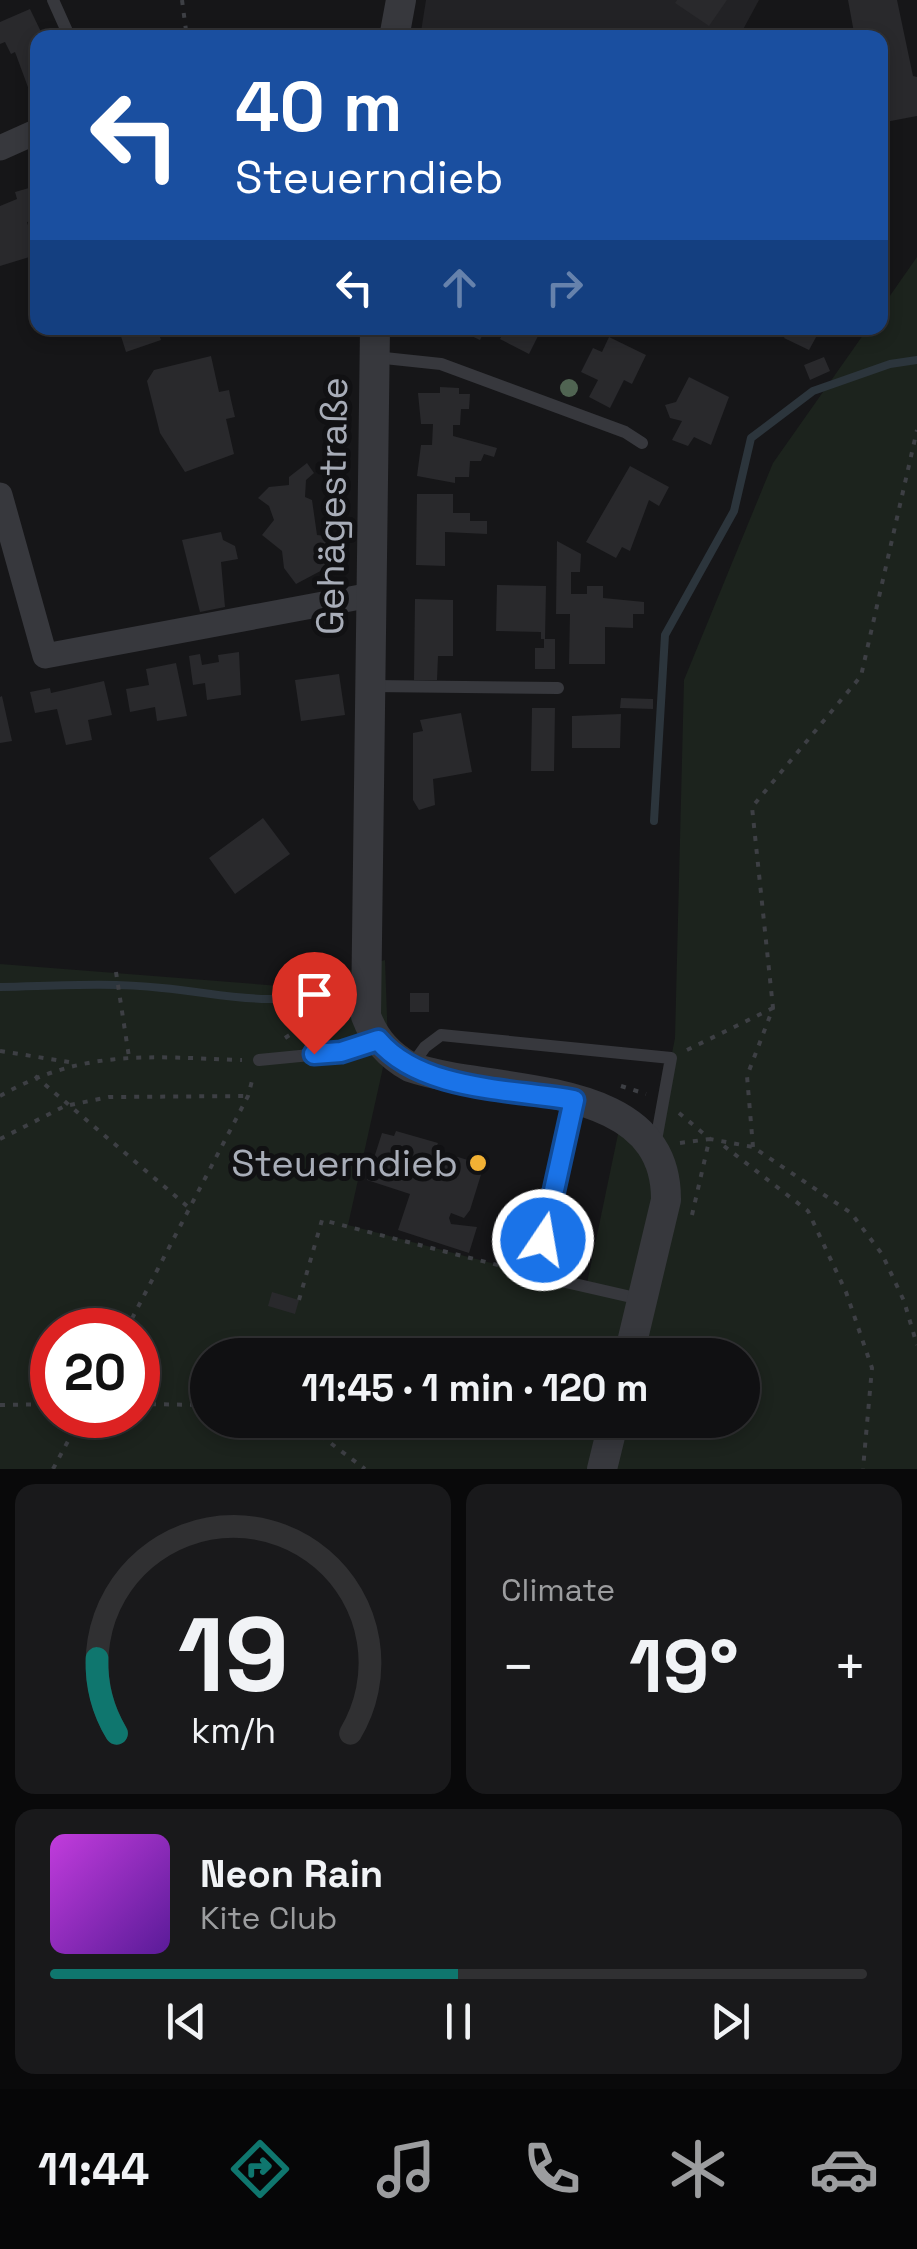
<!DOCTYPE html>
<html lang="en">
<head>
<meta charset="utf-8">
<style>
  :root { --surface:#101012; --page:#19191b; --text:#f1f3f6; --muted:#9c9d9f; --line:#303032; --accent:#0f766e }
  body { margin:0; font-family:"Space Grotesk",sans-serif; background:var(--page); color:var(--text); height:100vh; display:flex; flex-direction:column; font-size:38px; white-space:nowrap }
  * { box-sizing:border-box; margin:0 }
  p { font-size:32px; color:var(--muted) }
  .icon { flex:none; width:55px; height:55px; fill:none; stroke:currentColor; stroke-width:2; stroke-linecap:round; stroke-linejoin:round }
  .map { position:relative; height:1469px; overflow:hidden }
  .sheet { display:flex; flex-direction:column; gap:15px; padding:15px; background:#09090a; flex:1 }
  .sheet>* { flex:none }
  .guide { position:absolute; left:30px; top:30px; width:858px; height:305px; border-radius:20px; box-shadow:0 5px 15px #0003,0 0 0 2px var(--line); background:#1a4fa0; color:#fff; overflow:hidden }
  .speed { position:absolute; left:30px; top:1308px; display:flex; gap:20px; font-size:50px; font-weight:700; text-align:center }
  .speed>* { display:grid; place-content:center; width:130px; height:130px; border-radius:50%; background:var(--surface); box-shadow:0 5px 15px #0003,0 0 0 2px var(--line); line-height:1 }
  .speed .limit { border:15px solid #d22; background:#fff; color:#111 }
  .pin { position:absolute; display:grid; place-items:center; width:85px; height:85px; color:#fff; margin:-102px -42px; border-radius:50% 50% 50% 0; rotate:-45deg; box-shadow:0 0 10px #0007 }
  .pin .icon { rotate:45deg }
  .me { position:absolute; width:110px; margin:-55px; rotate:12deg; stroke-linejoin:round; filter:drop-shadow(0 0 8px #0008) }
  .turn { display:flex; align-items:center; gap:35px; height:210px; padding:0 40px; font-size:45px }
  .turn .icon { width:130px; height:130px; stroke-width:2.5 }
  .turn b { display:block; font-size:70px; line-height:85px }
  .lanes { display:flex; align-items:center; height:95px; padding:0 40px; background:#0003; justify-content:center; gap:50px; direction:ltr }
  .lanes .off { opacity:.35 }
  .big { font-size:75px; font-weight:800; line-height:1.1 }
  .sheet .tile { flex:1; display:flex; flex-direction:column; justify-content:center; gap:15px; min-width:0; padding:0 35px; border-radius:20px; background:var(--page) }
  .sheet .dial { align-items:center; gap:0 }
  .dial svg { height:260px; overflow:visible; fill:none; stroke:var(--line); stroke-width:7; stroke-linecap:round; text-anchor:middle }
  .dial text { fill:var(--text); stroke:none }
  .song { display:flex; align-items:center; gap:30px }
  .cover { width:120px; height:120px; border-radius:15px; background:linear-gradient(135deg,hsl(290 70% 55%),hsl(270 70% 35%)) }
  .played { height:10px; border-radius:5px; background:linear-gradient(90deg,var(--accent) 50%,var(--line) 50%) }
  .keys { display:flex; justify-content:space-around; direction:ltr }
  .heat { display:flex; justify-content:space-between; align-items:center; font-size:55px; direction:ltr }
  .sheet .tiles { flex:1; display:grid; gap:15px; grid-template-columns:1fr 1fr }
  .tile:last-child { grid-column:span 2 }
  .trip { position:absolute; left:190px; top:1338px; width:570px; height:100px; border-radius:50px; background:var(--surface); box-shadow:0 5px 15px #0003,0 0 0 2px var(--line); font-weight:800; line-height:100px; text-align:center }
  .menu { display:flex; height:160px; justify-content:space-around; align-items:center; background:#060607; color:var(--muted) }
  .menu .icon { width:70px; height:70px }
  .menu .current { color:var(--accent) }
  .menu b { font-size:45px; color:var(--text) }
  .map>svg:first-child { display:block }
</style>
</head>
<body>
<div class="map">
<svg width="917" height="1469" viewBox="0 0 917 1469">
  <rect width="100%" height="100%" fill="#161618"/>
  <path fill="#222225" d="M426,0H759L739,37L420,38Z"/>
  <path fill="#1c231d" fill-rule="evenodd" d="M917,257V1469H0V964L293,987L385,960L388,1045L348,1225L586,1288L622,1115L654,1145L675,1038L684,680L773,463L868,328H880V310ZM52,1330H138V1415H52ZM208,1355H742V1420H208Z"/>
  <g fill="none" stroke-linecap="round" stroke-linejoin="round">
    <path stroke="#2c353c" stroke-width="8" d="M654,821L665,635L734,511L751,438L813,391L890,364L917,360
      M0,987C54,986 108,982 162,988C229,994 278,1012 343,983"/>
  </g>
  <path fill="#29292c" d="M677,0H727L709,26L675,3Z
    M848,0H897L913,76L917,77V116L880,123V38H855Z
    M30,9L44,38H38V96L32,98L15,52L11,54L5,42L0,44V22Z
    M36,186L38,219L27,222L36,255L0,266V206L17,199L15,192Z
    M137,328H157L161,340L126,352L120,333Z
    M439,328H486L480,340L461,331L458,337Z
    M506,328H542L529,354L500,339Z
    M789,328H821L809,350L784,338Z
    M609,337L646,355L632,384L624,380L610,408L589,397L598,380L581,372L593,348L602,352Z
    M211,356L219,392L229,390L231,400L235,417L226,419L234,454L185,472L160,433L147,381L154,370Z
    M824,357L830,371L810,380L804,365Z
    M689,377L729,397L711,445L694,437L688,446L672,440L682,421L670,418L665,405L676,402Z
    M440,387L459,388V394H470L469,409H461L460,425H453V436L497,448L494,457L484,454L481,461H470L469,477H455V483L417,476L421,445H432L433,424H421L418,393H440Z
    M307,463L314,473L306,480L305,497L312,500L317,535L335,537L334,553L328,567L296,584L284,568L282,551L262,535L274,520L269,506L258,498L269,487L289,485V477Z
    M630,466L669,487L659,506L649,500L630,551L622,547L616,558L586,542Z
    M417,494H453V513H470V521H487V534L445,532V566L416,565Z
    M221,532L223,540L235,546L238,559L221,562L225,607L200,612L182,540Z
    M557,541L581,554L580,572H571V594H587V586H603V598L644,602V614H633V628L605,627V664H569L570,614H556Z
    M497,585L546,586L545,639H541V632L496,631Z
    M415,599L453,600V656H438L437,680H414Z
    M544,639H555V669H535V648H544Z
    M239,652L241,695L207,700L205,683L193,685L189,656L200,654L202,665L219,662L218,655Z
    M176,663L187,716L157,721L155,707L130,712L126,689L149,685L146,669Z
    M339,674L345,715L301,721L295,680Z
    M104,681L112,715L88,720L92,740L66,745L57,709L35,713L30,692L50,688L51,693Z
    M2,696L12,741L0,743V697Z
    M621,698L653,699V709L620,708Z
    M532,708H555L554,771H531Z
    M461,713L472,772L433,779L435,805L419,810L413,800V733L423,731L420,720Z
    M621,714L620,748H572V716Z
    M263,818L290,854L235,894L209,858Z
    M410,993H429V1012H410Z
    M396,1131L438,1143L435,1150L484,1165L470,1210L464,1218L451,1213L449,1218L451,1224L477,1227L469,1253L398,1230L410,1194L367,1180L382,1133L394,1136Z
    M272,1292L299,1300L295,1314L268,1306Z"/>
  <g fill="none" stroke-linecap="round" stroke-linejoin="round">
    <path stroke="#3d3f44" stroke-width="4" stroke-dasharray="5 8" stroke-linecap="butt" d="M182,0L187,38
      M116,972L129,1057
      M285,1038L302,1027L342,1021
      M687,1050L773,1008
      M0,1051L69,1062
      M35,1076L187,1206
      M621,1086L646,1094
      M0,1096C85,1048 149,1057 242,1060
      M679,1113L710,1139L753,1147L851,1213L882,1254L904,1301L917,1345
      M0,1139L65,1106L109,1097L248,1096
      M680,1143L710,1139
      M724,1146L808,1211L846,1292L872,1368L863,1469
      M753,1147L747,1076L773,1008L752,807L861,676L917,430
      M692,1215L709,1141
      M299,1300L322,1220L517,1270
      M126,1330L248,1096L253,1077
      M138,1404L208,1405
      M0,1405L52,1404
      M300,1420L365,1469
      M53,1469L82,1415"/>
    <path stroke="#37383d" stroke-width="12" d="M53,0L70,38
      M375,357L441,364L625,432L642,443
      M372,686L558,688
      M259,1060L341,1052L377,1039
      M412,1065L425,1047L441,1035L671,1058L655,1146
      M574,1100L535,1275L640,1299"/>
    <path stroke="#37383d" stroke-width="25" d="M0,148L38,131
      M0,495L45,656L371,595"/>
    <path stroke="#37383d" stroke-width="30" d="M394,38L401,0
      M375,328L366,1016C375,1040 389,1055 410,1067C495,1096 667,1076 666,1200L629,1355
      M602,1469L614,1420"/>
  </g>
  <circle fill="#506452" cx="569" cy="388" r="9"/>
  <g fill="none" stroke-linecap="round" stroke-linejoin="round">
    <defs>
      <path id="route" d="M314,1054L341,1052L378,1040C421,1091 511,1089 574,1100L543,1240"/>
    </defs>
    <use href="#route" stroke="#114b97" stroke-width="25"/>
    <use href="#route" stroke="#1a73e8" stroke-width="18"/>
  </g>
  <circle fill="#f2b134" stroke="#111113" stroke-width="4" cx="478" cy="1163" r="10"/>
  <g text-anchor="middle" stroke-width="10" stroke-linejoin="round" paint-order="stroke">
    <g font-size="38" fill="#a8adb8" stroke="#111113">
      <text transform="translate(332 506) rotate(-89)" y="13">Gehägestraße</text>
    </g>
    <g font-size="38" fill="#a8adb8" stroke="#111113" text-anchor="end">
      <text x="458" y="1176">Steuerndieb</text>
    </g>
  </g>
</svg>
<div class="speed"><div class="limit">20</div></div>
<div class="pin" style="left:314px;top:1054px;background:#d93025"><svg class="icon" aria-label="arrive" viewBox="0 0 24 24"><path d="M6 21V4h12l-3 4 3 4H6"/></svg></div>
<svg class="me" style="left:543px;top:1240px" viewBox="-20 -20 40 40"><circle r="17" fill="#1a73e8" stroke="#fff" stroke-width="3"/><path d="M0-11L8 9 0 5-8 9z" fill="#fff"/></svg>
<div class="trip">11:45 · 1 min · 120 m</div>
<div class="guide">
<div class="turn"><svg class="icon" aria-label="left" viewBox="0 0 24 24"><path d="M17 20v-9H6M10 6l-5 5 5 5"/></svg><div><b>40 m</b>Steuerndieb</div></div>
<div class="lanes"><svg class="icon" aria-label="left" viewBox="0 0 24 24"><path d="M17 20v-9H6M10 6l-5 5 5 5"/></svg><svg class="icon off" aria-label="ahead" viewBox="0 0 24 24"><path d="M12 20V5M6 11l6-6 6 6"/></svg><svg class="icon off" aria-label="right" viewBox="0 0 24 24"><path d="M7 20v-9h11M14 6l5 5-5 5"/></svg></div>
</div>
</div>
<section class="sheet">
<div class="tiles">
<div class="tile dial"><svg viewBox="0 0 100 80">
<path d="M14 69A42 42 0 1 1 86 69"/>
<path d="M14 69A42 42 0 0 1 8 46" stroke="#0f766e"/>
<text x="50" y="56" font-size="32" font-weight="700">19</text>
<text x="50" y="72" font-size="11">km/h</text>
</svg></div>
<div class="tile"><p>Climate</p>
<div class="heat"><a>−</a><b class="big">19°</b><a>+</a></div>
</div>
<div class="tile">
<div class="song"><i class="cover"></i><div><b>Neon Rain</b><p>Kite Club</p></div></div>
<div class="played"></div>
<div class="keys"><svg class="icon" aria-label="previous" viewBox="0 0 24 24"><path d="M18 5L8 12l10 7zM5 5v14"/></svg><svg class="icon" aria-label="pause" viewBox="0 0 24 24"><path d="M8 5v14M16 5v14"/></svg><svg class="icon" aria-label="next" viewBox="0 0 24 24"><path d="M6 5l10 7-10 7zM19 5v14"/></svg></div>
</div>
</div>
</section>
<nav class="menu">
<b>11:44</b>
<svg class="icon current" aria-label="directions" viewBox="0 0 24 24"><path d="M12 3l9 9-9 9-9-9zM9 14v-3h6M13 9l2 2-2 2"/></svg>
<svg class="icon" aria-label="music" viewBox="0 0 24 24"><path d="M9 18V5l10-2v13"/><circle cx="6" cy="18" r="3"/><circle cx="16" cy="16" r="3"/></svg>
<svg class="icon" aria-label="phone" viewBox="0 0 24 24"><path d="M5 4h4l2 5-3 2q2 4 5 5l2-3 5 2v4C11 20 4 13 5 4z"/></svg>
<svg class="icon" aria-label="climate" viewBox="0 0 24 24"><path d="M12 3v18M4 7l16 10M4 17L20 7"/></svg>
<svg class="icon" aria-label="car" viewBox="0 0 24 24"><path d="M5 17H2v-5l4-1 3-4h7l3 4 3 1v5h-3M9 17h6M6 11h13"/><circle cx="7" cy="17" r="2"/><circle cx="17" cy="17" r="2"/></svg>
</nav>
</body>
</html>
